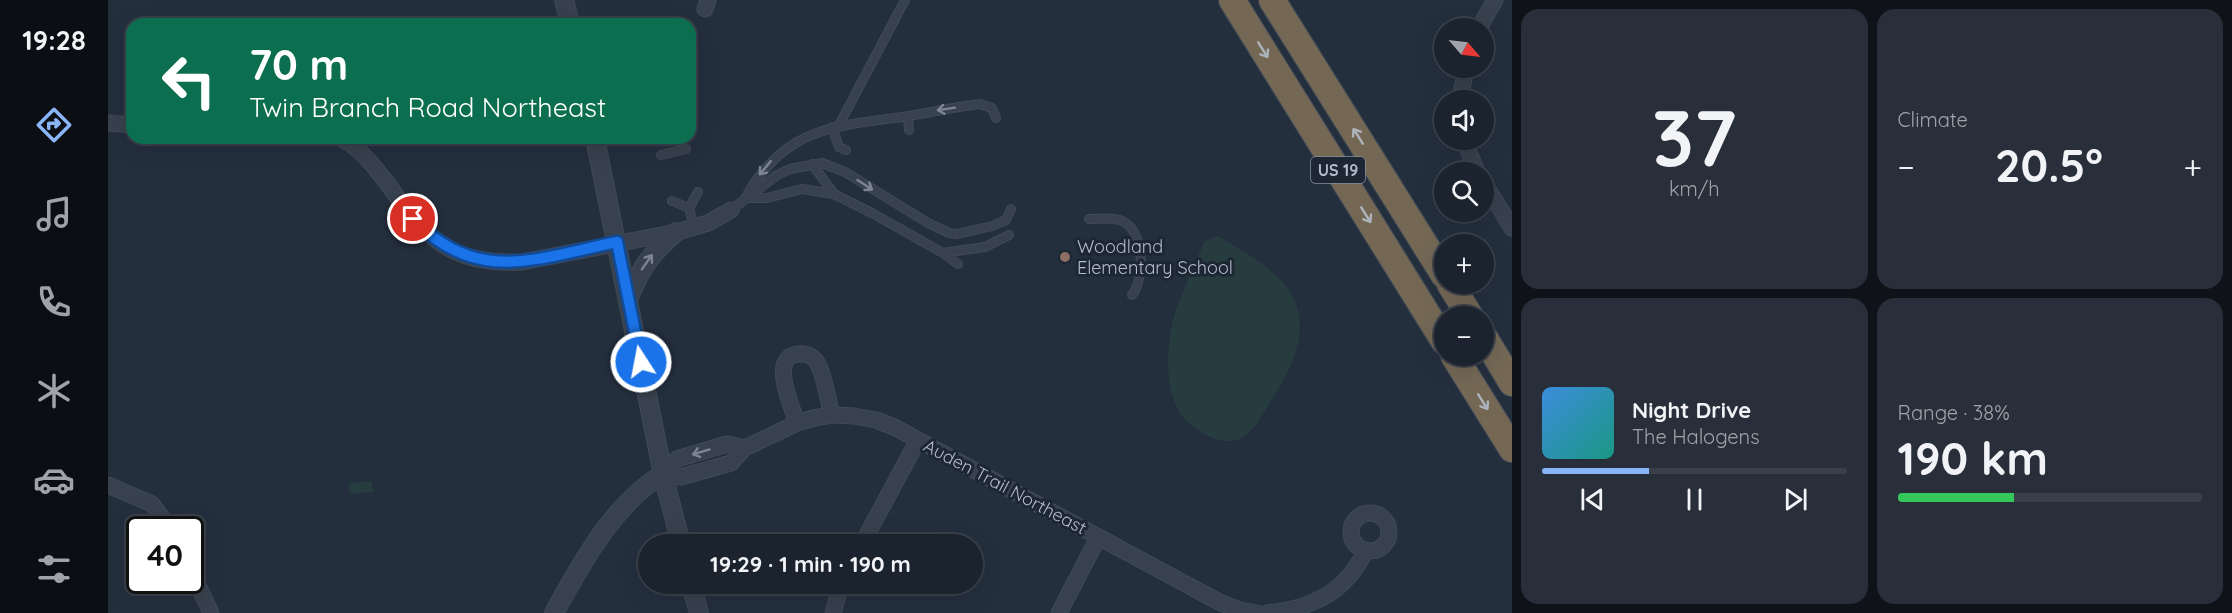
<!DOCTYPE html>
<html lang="en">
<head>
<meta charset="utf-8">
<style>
  :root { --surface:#1b232e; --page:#282f3a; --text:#f1f3f6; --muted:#a0a4aa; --line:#39404a; --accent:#8ab4f8 }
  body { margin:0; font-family:Quicksand,sans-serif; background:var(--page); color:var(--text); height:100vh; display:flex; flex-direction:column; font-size:22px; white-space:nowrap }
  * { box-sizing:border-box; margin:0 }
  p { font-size:20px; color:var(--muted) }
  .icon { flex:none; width:33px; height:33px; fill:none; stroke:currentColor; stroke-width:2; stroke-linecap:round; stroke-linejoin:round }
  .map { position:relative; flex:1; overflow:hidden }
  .panel { display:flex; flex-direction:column; gap:9px; padding:9px; background:#0f1319; width:720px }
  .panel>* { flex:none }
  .banner { position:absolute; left:18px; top:18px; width:570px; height:126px; border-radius:18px; box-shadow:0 6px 24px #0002,0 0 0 2px var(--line); background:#0b6e4f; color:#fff; overflow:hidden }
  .needle { width:39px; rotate:118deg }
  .buttons { position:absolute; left:1326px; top:18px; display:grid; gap:12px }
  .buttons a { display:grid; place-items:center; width:60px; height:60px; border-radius:50%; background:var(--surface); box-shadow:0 6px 24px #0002,0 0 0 2px var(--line); font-size:30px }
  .speed { position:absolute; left:18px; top:516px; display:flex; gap:12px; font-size:30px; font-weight:700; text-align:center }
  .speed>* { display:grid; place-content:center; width:78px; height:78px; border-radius:50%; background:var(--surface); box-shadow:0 6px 24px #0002,0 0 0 2px var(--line); line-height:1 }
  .speed .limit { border:3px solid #111; border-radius:9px; background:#fff; color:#111 }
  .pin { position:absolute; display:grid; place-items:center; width:51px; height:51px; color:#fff; margin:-26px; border:3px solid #fff; border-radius:50%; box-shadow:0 2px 6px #0007 }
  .me { position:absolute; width:66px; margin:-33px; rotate:349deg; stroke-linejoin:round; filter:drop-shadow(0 0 4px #0008) }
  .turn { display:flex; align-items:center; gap:21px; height:126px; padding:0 24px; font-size:27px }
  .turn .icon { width:78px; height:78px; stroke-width:2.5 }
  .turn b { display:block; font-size:42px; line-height:51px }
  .big { font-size:45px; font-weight:700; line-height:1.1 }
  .panel .tile { flex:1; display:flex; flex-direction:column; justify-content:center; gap:9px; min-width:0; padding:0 21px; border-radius:18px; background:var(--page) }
  .panel .dial { align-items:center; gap:0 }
  .dial b { font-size:78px; line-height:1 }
  .song { display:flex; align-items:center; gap:18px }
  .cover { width:72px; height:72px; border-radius:9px; background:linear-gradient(135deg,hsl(210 70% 55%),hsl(170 70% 35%)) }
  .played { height:6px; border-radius:3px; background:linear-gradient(90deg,var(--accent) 35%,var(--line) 35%) }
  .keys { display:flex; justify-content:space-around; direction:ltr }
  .heat { display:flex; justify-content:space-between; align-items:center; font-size:33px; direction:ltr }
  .charge { height:9px; border-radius:4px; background:linear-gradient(90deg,#34c759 38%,var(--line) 0) }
  .panel .tiles { flex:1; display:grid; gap:9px; grid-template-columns:repeat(2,1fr) }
  .trip { position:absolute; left:530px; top:534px; width:345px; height:60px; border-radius:30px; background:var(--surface); box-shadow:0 6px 24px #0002,0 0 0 2px var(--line); font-weight:700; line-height:60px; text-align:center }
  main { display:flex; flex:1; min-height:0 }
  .tabs { display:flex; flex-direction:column; width:108px; justify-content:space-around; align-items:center; background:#0b0e12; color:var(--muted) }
  .tabs .icon { width:42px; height:42px }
  .tabs .active { color:var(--accent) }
  .tabs b { font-size:27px; color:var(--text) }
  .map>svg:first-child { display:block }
</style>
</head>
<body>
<main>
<nav class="tabs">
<b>19:28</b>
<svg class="icon active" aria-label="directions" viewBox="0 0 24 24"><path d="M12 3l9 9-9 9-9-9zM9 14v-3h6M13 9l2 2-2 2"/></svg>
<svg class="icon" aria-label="music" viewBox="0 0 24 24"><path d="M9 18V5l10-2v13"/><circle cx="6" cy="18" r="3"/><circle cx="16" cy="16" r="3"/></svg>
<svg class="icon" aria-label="phone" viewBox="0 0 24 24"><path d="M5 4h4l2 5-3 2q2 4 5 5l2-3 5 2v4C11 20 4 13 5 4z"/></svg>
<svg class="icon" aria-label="climate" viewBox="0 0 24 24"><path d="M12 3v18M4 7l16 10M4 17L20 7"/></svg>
<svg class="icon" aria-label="car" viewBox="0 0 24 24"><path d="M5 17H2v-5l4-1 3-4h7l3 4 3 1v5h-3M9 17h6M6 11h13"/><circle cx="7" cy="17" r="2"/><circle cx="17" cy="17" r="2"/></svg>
<svg class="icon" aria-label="filters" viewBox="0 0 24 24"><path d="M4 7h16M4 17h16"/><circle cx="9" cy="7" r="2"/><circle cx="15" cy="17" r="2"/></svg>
</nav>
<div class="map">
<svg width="1404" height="613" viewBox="0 0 1404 613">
  <rect width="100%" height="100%" fill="#242f3e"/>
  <path fill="#263c3f" d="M1110,236C1134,251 1166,267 1182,292C1206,330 1181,373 1160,406C1154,416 1144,433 1134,438C1121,445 1103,439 1092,431C1087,427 1081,424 1077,420C1054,395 1058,340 1068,310C1076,287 1087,265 1096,242Z
    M264,481L265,492L242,494L241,483Z"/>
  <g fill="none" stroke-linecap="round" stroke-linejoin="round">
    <defs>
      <path id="service" d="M800,116L801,130
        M724,127L731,147L738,150
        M730,127L797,0
        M553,155L578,149
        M704,164L726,194
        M640,193C679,128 726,126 794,117C820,113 846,107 872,104L884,108L888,118
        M637,198H659L694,189L726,194L764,213L835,253L850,264
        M564,201L581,208
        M623,210L669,175L682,169L714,163L737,172L820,223L841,233L849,234L884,226L898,220L903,209
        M981,219C991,219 1005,217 1014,221C1037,231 1037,278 1024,295
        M586,227L581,208L590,192
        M835,253L877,247L901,235"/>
      <path id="minor" d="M597,9L600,0
        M1371,28L1387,0
        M1352,100L1358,68
        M0,123L24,125
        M233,138C252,148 266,166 279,183C318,238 342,265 414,262L569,232L600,223L623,210
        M1356,140L1369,172
        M1376,183L1404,228
        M689,423C684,406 660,356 691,354C698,353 703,355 708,361C716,372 720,401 724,415
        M555,474L573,477L623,463L637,448L689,423L706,418L724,415L746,416L768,420L786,427L1113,603L1132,610L1149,613
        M555,474L569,459L619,444L637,448
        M0,485L44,504L63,530
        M1243 532a19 19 0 1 1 38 0a19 19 0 1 1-38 0Z
        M754,544L810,440
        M82,568L103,613
        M725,613L733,584
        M951,613L990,538
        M1159,613C1204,609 1238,592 1258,550"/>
      <path id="tertiary" d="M456,0L462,24
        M487,138L555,474L573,544
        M520,299C534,266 541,256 568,232
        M583,584L591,613
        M446,613C473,564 506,503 555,474"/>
      <path id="motorway" d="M1124,0L1336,341
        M1164,0L1336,275
        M1342,284L1362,316
        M1376,337L1404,383
        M1346,356L1404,449"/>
    </defs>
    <use href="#service" stroke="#414a57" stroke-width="10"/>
    <use href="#minor" stroke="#414a57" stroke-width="17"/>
    <use href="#tertiary" stroke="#414a57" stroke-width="20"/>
    <use href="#motorway" stroke="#434c59" stroke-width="28"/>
    <use href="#service" stroke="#38414e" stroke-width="8"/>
    <use href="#minor" stroke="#38414e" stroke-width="15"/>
    <use href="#tertiary" stroke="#38414e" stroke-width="18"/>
    <use href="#motorway" stroke="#746855" stroke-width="26"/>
  </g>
  <defs><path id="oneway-shaft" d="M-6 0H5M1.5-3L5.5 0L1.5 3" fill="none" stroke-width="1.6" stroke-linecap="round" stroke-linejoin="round" transform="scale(1.5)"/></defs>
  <g stroke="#aeb4bd">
    <use href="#oneway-shaft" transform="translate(1155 50) rotate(58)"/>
    <use href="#oneway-shaft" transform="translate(1250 136) rotate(-122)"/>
    <use href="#oneway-shaft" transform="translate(1258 215) rotate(58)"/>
    <use href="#oneway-shaft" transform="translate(1375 402) rotate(58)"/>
  </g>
  <g stroke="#7c8592">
    <use href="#oneway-shaft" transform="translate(838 109) rotate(171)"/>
    <use href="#oneway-shaft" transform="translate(657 168) rotate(130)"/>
    <use href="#oneway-shaft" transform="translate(757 185) rotate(33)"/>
    <use href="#oneway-shaft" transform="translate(539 262) rotate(-55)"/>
    <use href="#oneway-shaft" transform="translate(593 452) rotate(163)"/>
  </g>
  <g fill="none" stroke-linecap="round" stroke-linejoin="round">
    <defs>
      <path id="route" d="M305,219C369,286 430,258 509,242L533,362"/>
    </defs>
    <use href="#route" stroke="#114b97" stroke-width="15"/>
    <use href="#route" stroke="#1a73e8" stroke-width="10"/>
  </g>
  <circle fill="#8d6e63" stroke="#1d2633" stroke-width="2" cx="957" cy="257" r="6"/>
  <g text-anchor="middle" stroke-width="6" stroke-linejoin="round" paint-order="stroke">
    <rect fill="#1d2633" stroke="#878f9c" stroke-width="1.5" x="1203" y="157" width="54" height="26" rx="4.5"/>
    <g font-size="16" font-weight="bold" fill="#b4bcc9">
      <text x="1230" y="176">US 19</text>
    </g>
    <g font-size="18" fill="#b4bcc9" stroke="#1d2633" text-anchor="start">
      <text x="969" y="253">Woodland<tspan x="969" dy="21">Elementary School</tspan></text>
    </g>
    <g font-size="18" fill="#b4bcc9" stroke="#1d2633">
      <text transform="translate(897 487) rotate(28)" y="6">Auden Trail Northeast</text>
    </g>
  </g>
</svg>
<div class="buttons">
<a><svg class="needle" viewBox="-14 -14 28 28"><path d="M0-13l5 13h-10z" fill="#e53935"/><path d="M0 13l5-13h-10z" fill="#a0a4aa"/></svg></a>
<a><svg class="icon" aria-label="sound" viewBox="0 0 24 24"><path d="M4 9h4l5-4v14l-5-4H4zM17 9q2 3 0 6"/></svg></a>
<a><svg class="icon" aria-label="search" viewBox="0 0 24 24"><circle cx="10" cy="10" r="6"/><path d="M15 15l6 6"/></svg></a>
<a>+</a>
<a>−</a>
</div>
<div class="speed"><div class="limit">40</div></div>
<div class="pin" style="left:305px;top:219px;background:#d93025"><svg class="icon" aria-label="arrive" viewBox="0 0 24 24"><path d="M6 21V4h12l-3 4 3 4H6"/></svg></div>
<svg class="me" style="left:533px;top:362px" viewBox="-20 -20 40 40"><circle r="17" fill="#1a73e8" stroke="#fff" stroke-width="3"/><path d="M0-11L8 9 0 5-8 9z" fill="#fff"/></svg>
<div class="trip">19:29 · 1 min · 190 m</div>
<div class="banner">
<div class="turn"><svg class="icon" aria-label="left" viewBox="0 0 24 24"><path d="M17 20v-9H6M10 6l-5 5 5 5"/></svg><div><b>70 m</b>Twin Branch Road Northeast</div></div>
</div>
</div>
<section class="panel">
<div class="tiles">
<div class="tile dial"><b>37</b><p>km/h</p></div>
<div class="tile"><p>Climate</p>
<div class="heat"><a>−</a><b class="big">20.5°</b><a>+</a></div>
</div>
<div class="tile">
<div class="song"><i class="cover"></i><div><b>Night Drive</b><p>The Halogens</p></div></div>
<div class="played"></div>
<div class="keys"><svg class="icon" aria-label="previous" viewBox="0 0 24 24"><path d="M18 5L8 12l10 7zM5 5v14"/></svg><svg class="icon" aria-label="pause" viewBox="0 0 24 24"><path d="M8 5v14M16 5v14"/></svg><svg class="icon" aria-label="next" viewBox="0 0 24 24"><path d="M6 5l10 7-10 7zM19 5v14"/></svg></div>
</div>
<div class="tile"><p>Range · 38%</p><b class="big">190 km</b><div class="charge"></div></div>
</div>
</section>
</main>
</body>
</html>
